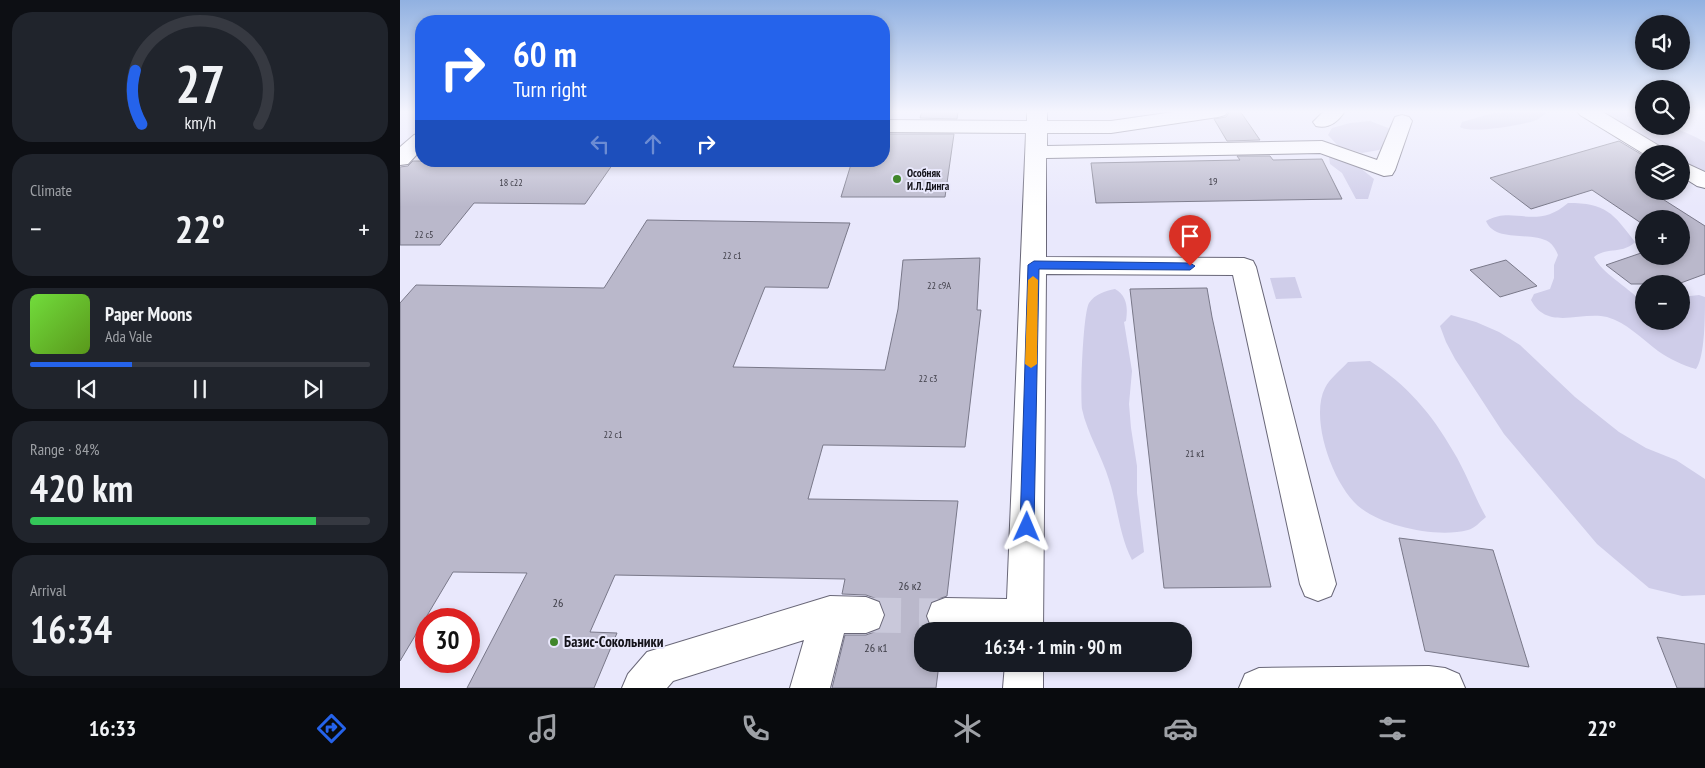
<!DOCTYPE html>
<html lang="en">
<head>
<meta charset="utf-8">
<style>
  :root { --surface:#171b24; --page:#20242c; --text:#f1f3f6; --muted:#9ea1a6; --line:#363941; --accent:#2563eb }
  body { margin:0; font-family:"PT Sans Narrow",sans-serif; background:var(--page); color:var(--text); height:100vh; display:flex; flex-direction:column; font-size:19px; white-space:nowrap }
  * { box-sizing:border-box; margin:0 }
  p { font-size:16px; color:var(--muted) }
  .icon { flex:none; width:28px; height:28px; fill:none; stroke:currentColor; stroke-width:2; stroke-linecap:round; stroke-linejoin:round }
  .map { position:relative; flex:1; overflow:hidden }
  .sheet { display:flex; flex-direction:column; gap:12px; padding:12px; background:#0d0f14; width:400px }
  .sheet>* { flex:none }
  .guide { position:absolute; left:15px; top:15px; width:475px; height:152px; border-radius:20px; box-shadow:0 2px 8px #0003; background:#2563eb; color:#fff; overflow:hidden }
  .controls { position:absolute; left:1235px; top:15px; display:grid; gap:10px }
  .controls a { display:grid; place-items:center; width:55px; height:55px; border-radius:50%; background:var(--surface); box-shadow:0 2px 8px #0003; font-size:25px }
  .speed { position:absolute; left:15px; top:608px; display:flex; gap:10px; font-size:25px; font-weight:700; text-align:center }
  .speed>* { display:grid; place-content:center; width:65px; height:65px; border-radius:50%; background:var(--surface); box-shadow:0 2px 8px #0003; line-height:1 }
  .speed .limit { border:8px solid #d22; background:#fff; color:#111 }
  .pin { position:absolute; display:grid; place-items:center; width:42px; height:42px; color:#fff; margin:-51px -21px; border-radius:50% 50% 50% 0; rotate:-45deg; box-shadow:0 0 5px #0007 }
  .pin .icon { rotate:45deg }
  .me { position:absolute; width:55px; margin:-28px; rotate:1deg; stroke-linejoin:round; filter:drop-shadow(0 0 4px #0008) }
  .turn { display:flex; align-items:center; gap:18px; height:105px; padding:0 15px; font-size:22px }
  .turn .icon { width:65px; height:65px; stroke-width:2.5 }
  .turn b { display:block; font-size:35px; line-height:42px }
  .lanes { display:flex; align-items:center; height:48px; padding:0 15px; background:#0003; justify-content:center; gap:25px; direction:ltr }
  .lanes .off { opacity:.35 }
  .big { font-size:38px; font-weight:600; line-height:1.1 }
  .sheet .card { flex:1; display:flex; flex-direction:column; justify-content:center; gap:8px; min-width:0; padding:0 18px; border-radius:20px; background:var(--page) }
  .sheet .dial { align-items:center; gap:0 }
  .dial svg { height:130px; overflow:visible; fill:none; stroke:var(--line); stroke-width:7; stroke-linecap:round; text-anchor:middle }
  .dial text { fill:var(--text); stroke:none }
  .song { display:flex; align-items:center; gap:15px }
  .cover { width:60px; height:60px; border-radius:8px; background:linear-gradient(135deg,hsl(100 70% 55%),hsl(90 70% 35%)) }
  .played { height:5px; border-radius:2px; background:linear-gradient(90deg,var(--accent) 30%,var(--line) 30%) }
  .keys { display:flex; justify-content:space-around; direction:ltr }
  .heat { display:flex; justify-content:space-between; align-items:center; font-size:28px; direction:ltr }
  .charge { height:8px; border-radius:4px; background:linear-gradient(90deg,#34c759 84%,var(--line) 0) }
  .trip { position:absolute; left:514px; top:622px; width:278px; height:50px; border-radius:20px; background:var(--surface); box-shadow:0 2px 8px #0003; font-weight:600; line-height:50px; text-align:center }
  .dock { display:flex; height:80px; justify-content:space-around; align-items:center; background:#090b0e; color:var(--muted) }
  .dock .icon { width:35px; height:35px }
  .dock .active { color:var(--accent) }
  .dock b { font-size:22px; color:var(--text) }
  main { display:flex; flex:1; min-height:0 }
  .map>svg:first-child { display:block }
</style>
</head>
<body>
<main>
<section class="sheet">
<div class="card dial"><svg viewBox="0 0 100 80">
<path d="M14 69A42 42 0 1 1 86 69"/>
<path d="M14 69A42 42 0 0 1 10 36" stroke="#2563eb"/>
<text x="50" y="56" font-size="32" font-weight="700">27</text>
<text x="50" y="72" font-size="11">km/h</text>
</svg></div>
<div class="card"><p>Climate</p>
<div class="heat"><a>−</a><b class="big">22°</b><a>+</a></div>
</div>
<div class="card">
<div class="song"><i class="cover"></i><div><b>Paper Moons</b><p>Ada Vale</p></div></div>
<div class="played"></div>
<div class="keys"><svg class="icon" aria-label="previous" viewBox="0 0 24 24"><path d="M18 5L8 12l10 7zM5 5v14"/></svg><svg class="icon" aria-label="pause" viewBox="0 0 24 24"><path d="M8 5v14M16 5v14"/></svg><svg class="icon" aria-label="next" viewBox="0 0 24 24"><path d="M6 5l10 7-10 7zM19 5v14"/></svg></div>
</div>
<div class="card"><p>Range · 84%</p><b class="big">420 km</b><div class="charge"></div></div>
<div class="card"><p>Arrival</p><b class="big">16:34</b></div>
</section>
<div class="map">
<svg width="1305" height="688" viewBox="0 0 1305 688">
  <rect width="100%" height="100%" fill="#e9e8fc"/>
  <path fill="#cfcde9" d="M1115,111L1147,112C1143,116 1139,119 1134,121C1120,125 1072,134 1060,127L1062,122L1093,113Z
    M1194,111H1228L1244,118V126C1271,126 1281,129 1305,142V177L1281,163V154H1266Z
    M970,121L991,129L987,143L979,150L962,153L938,146L928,135L932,128L950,123Z
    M929,157L954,163L974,179L968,199H956L942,173L930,164Z
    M1168,203C1206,203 1213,213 1235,242C1224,254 1206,247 1194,257C1202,273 1226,286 1240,300H1244V321H1281V297L1299,295L1305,297C1305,316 1305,357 1296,369C1282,365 1270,359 1258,351C1242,339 1226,322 1207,317C1180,311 1147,331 1131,300L1134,294L1150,289L1154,278V265L1158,255C1156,250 1153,245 1149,242C1131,231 1095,243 1086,221C1114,205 1136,231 1168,203Z
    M895,277L902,298L876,299L870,278Z
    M715,289C727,296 728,307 726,321L724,322L732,371L729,404L731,428L737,466V493L744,552L732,560C719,535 718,507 709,480C702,456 687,433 682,409C680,394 683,313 689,303C695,294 705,291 715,289Z
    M1051,315L1076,322L1099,332L1120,345L1175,397L1219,432L1246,448L1276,460L1305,479V595L1282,596L1249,588L1197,544L1104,434L1055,359L1046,342L1040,326Z
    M970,361C1006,384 1032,414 1053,451C1066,472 1074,496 1086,517C1081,521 1074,529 1068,530C1038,538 986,527 962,509C934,489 909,419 925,388C930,378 941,370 948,362Z"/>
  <path fill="#bab8cb" stroke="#797889" d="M522,111H558L557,119L520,118Z
    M830,111H840L860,140L827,141L814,119L826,117Z
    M484,134H554L545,197H441L452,161H484Z
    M1219,141L1244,156V191H1250L1305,226V274L1278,284H1231L1206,265L1244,252V256H1281V219H1244V225L1192,190L1131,209L1090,178Z
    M837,156H870L873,160L922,159L942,199L696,203L691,163L840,160Z
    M13,161H215L185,204L74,203L40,245H0V167L8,166Z
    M247,220L450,223L428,288L365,287L333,367L485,370L498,309L503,260L580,258L577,310H581L565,447L423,445L408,499L558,501L547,596L530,602L525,617L530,630L533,631H522V664H539L536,688H432L445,635H466L480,630L486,616L480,600L466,595L442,594L445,579L215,575L190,632L217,633L194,688H67L127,573L53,572L0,661V303L16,285L204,288Z
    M1106,260L1137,286L1100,297L1070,270Z
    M807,288L812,317L871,587L764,588L730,289Z
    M999,538L1093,550L1129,667L1025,651Z
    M1257,637L1305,644V688H1277Z"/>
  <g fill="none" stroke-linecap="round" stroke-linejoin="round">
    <path stroke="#c9c8da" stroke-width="35" stroke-dasharray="35 18" stroke-linecap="butt" d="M466,615L545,616"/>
    <defs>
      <path id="minor" d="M627,111H647V121H711L780,111H828L825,115L818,117L711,133H647V146L922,141L977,160L995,117L1002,115L1009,117L1012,121L995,170L992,175L984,176L920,153L646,158V257L844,258L853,261L856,267L936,584L931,596L918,601L905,596L900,584L833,275L646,274L643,631H538L532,629L527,616L532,603L545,598L607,599L626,133L484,132V120L627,121Z
        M924,111H945C938,122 929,129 916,126L913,122Z
        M1177,111H1201L1266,150L1269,154H1244L1180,115Z
        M21,133V150L8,164L0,165V147L14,135Z
        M1281,161L1305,172V188L1297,186L1281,176Z
        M430,596L466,597L479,602L484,615L479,628L466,633H444L430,688H390L404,640L273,681L267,688H222L228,674L247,652Z
        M605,664H643V688H603Z
        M1029,666L1045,668L1059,674L1065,688H839L845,674L859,668Z"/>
    </defs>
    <use href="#minor" stroke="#696778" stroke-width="2"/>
    <use href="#minor" fill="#fff" fill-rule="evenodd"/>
  </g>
  <linearGradient id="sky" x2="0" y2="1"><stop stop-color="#91b1e1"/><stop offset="0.54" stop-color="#f5f5fe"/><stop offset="1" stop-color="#f5f5fe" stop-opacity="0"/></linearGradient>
  <rect width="1305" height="207" fill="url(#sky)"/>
  <path fill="#2563eb" stroke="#184099" d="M634,261L790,263L795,266L790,270L639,269L634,527L632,531L627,533L622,531L620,527L628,265Z"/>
  <path fill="#f59e0b" d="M633,276L638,280L637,364L631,368L625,364L628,280Z"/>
  <g fill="#40862b" stroke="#e9e8fc" stroke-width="2">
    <circle cx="497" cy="179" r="5"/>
    <circle cx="154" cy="642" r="5"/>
  </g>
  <g text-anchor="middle" stroke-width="4" stroke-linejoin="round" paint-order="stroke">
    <g font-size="10" fill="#3d3c46">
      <text x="813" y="185">19</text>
      <text x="111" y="186">18 с22</text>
      <text x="24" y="238">22 с5</text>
      <text x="332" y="259">22 с1</text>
      <text x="539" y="289">22 с9А</text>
      <text x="528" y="382">22 с3</text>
      <text x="213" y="438">22 с1</text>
      <text x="795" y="457">21 к1</text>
    </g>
    <g font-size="11" font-weight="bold" fill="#131219" stroke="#e9e8fc" text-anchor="start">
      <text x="507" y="177">Особняк<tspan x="507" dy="13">И.Л. Динга</tspan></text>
    </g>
    <g font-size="12" fill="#3d3c46">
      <text x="510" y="590">26 к2</text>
      <text x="158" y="607">26</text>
      <text x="476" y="652">26 к1</text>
    </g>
    <g font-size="15" font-weight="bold" fill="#131219" stroke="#e9e8fc" text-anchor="start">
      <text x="164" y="647">Базис-Сокольники</text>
    </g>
  </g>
</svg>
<div class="controls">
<a><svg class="icon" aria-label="sound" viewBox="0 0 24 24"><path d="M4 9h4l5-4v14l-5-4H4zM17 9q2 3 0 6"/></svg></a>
<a><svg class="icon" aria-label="search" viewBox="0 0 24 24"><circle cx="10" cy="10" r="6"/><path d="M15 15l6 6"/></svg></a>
<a><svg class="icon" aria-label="layers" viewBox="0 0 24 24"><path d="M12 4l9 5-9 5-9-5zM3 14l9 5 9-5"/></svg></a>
<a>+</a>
<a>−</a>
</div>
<div class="speed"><div class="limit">30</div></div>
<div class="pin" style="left:790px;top:266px;background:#d93025"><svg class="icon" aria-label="arrive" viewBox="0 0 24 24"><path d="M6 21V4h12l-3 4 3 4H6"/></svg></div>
<svg class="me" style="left:627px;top:527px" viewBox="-20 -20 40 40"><path d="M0-17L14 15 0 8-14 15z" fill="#2563eb" stroke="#fff" stroke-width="4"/></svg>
<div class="trip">16:34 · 1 min · 90 m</div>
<div class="guide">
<div class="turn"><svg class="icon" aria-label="right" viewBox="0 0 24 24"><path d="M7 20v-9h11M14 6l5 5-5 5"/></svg><div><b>60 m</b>Turn right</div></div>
<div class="lanes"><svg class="icon off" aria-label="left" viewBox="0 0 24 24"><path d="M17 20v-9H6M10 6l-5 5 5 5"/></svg><svg class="icon off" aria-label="ahead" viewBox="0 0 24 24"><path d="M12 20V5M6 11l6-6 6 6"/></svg><svg class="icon" aria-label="right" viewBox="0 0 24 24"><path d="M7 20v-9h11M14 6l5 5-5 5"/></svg></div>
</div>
</div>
</main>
<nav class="dock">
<b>16:33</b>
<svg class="icon active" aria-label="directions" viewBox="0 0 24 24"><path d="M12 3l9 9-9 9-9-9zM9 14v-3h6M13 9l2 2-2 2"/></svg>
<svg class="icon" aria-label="music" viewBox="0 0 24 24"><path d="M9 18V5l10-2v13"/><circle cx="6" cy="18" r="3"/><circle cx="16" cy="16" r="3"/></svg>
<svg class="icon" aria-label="phone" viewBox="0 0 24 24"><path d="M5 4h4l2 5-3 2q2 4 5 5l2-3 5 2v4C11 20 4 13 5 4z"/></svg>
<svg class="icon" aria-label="climate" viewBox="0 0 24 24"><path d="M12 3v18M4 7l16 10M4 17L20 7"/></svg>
<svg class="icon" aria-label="car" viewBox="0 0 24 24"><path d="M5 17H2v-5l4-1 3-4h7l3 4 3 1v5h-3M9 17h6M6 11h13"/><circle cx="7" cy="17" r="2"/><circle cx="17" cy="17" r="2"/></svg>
<svg class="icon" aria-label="filters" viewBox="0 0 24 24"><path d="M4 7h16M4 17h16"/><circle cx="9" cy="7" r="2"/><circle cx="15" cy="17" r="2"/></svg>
<b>22°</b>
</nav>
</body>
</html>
